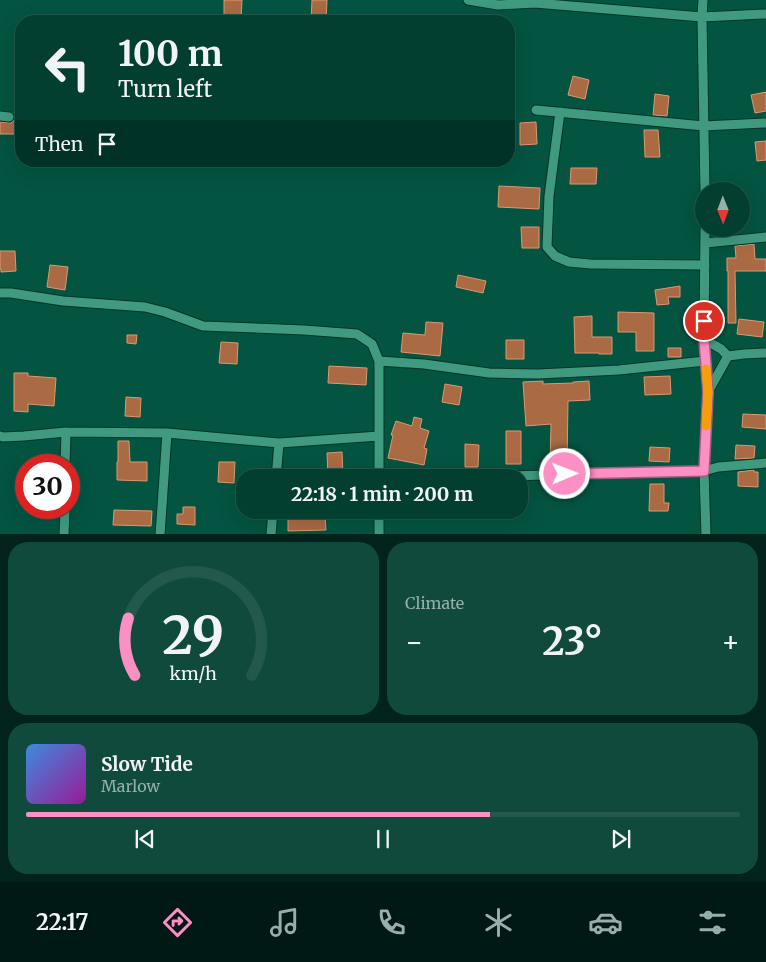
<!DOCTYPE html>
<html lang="en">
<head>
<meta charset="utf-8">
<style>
  :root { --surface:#023f31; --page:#104a3d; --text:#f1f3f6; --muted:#96afab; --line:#23584d; --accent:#fc8fc3 }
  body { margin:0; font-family:Merriweather,serif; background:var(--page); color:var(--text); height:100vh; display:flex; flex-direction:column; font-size:19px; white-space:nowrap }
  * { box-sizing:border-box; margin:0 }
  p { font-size:16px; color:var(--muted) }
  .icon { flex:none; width:28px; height:28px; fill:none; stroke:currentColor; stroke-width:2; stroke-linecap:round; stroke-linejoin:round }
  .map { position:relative; height:534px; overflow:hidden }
  .details { display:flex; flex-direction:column; gap:8px; padding:8px; background:#01231b; flex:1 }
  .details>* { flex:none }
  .banner { position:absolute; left:15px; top:15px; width:500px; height:152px; border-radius:20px; box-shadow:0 5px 20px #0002,0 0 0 1px var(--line); background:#023f31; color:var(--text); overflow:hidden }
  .needle { width:32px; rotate:179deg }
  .fabs { position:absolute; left:695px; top:182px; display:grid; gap:10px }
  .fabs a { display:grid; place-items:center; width:55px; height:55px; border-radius:50%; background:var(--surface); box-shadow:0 5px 20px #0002,0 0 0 1px var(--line); font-size:25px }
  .speed { position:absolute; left:15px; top:454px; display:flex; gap:10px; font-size:25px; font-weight:700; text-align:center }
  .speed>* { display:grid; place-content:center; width:65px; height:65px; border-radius:50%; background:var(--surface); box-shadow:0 5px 20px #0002,0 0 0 1px var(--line); line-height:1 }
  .speed .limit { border:8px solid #d22; background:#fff; color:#111 }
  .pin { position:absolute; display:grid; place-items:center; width:42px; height:42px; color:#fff; margin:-21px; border:2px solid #fff; border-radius:50%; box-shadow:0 1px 5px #0007 }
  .me { position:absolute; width:55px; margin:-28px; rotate:89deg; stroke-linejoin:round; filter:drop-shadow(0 0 4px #0008) }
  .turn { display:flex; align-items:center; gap:18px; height:105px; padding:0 20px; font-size:22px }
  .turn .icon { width:65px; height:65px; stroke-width:2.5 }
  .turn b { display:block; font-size:35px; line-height:42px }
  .then { display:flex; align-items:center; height:48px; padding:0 20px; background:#0003; gap:10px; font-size:19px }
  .big { font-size:38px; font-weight:700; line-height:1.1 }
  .details .widget { flex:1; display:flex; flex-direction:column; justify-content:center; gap:8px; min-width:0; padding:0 18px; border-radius:20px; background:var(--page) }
  .details .dial { align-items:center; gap:0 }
  .dial svg { height:130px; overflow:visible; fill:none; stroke:var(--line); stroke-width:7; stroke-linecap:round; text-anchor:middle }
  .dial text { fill:var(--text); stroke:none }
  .song { display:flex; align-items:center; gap:15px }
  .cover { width:60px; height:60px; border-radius:8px; background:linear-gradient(135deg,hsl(210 70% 55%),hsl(300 70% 35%)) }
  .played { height:5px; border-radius:2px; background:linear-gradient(90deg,var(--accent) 65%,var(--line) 65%) }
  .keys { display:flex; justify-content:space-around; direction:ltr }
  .heat { display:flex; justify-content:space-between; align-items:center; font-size:28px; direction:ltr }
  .details .tiles { flex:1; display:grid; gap:8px; grid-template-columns:1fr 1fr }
  .widget:last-child { grid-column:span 2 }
  .trip { position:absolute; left:236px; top:469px; width:292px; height:50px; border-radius:20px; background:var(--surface); box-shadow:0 5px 20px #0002,0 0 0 1px var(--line); font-weight:700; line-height:50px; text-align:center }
  .menu { display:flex; height:80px; justify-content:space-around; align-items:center; background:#011914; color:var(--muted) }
  .menu .icon { width:35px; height:35px }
  .menu .active { color:var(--accent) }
  .menu b { font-size:22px; color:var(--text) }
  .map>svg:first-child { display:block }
</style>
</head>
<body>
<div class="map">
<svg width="766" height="535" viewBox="0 0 766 535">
  <rect width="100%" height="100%" fill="#035441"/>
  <path fill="#a96a44" stroke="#dc9972" d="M224,0H242L241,21H224Z
    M312,0H327L326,21H311Z
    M573,76L589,80L585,99L568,95Z
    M766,92V111L755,113L751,95Z
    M655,94L669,96L667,116L653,115Z
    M15,119H21V134H0V122L11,123Z
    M536,122L537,144L520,145V123Z
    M644,130H658L660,157H645Z
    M766,141V160L757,161L755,142Z
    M571,168H597L596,184H570Z
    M499,186L540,188L539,209L498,207Z
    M521,227H539V248H522Z
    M754,244L755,259H766V271H735L736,323H728V271H727V258H736L735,246Z
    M0,251H15L16,271L1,272V269H0Z
    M50,265L68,267L65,290L47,287Z
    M458,275L486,281L483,293L456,287Z
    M680,286V297H668L669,304L657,305L655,290Z
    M618,312L654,313V351H636V332H618Z
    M592,316V337H612V354H599V353H575L574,317Z
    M739,319L764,322L762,337L737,334Z
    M426,322L443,323L440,356L401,352L403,333L425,335Z
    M127,335H137L136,344L127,343Z
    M506,340H524V359H506Z
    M221,342L238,343L237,364L219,363Z
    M668,348H681V357H668Z
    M329,366L367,368L366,385L328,383Z
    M14,373H28V376L56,378L54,406L28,404V412L14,411Z
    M670,376L671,394L645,395L644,377Z
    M543,381V384L573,383V382L589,381L590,400L568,401L567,465L550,464L551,424L526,426L523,382Z
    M445,384L462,387L459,405L442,402Z
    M126,397L141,398L140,417L125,416Z
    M743,414L766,415V429L742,427Z
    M414,417L422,419L420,428L429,431L424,448L427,449L424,465L388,458L393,435H391L396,421L412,426Z
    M506,431H521V464H506Z
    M118,441H129L130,462H147V481L117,480V462H118Z
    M465,444L479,445L478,467H465Z
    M736,445L755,446L754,458L735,459Z
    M650,447L670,448L669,462L649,461Z
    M342,452L343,476L328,477L327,453Z
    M219,462H235L234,483L218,482Z
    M754,470V472H758V487L738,486V472Z
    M650,484H664V503H669L668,511H649Z
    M183,507H195V525L177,524V514H183Z
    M114,510L152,511L151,526L113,525Z
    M325,516L326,530L288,531V517Z"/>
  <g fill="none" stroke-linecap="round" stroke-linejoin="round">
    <defs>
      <path id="minor" d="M468,0L498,5L535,3L702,17L766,14
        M703,0L702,17L705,191
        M536,110L704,126L766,123
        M560,112L549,196L547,247L555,256L569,262L590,264L705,265
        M0,116L9,117
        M705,229L704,339L708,392
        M705,243L766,237
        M0,293H11L63,301L145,307L165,312L203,326L304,330L357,334L372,344L379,361
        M704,339L721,349L728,356
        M0,436L3,437L24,436L66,432
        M65,465L66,432L167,433L279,443
        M276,478L279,443L379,436V361L424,364L489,373L538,374L619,370L705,361
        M379,478V436
        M427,478L704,471L718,467L766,463
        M64,535L65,508
        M160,535L167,433
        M271,535L273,510
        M379,535V510
        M706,535L704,471L708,392L728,356L744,354L766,353"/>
    </defs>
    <use href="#minor" stroke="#013629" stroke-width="11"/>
    <use href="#minor" stroke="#409a7f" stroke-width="9"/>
  </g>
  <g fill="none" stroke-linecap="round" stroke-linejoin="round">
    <defs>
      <path id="route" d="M565,474L704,471L708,392L704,339V321"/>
    </defs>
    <use href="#route" stroke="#a45d7f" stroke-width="12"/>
    <use href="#route" stroke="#fc8fc3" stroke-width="9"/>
    <path stroke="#f59e0b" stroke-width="9" d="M706,426L708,392L706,369"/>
  </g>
</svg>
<div class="fabs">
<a><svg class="needle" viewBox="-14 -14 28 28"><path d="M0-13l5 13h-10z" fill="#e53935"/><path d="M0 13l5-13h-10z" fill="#96afab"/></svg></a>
</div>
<div class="speed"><div class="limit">30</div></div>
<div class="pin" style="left:704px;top:321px;background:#d93025"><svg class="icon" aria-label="arrive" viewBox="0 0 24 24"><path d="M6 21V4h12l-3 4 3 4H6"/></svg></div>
<svg class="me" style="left:565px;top:474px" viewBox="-20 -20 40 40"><circle r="17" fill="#fc8fc3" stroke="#fff" stroke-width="3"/><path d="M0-11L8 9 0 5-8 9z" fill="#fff"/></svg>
<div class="trip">22:18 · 1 min · 200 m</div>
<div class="banner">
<div class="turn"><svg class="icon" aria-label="left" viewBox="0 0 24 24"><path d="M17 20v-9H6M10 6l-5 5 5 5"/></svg><div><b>100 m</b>Turn left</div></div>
<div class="then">Then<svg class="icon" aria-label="arrive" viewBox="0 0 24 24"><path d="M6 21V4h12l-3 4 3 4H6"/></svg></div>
</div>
</div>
<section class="details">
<div class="tiles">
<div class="widget dial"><svg viewBox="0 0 100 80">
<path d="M14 69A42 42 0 1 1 86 69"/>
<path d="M14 69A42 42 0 0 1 10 34" stroke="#fc8fc3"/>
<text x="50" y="56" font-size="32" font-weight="700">29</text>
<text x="50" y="72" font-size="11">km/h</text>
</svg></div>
<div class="widget"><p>Climate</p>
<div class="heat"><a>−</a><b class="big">23°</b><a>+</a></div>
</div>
<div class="widget">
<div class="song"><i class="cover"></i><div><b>Slow Tide</b><p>Marlow</p></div></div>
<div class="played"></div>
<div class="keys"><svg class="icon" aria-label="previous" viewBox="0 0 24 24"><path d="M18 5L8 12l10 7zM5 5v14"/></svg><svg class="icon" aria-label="pause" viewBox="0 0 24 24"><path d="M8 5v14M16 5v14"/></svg><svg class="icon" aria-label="next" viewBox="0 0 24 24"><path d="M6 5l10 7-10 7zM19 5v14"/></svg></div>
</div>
</div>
</section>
<nav class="menu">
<b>22:17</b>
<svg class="icon active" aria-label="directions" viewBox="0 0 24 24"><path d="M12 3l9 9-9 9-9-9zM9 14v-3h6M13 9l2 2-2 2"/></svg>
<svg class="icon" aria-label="music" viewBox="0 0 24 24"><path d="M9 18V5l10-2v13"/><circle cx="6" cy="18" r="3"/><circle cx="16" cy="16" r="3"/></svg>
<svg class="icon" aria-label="phone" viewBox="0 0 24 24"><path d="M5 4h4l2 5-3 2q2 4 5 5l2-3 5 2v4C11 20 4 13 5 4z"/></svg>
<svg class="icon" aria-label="climate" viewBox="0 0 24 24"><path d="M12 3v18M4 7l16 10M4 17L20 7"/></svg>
<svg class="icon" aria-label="car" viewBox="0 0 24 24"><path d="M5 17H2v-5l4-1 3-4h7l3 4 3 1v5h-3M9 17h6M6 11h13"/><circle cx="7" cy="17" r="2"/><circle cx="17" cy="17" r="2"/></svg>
<svg class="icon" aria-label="filters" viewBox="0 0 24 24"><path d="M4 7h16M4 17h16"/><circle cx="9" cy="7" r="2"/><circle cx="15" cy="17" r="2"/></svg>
</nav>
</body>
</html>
